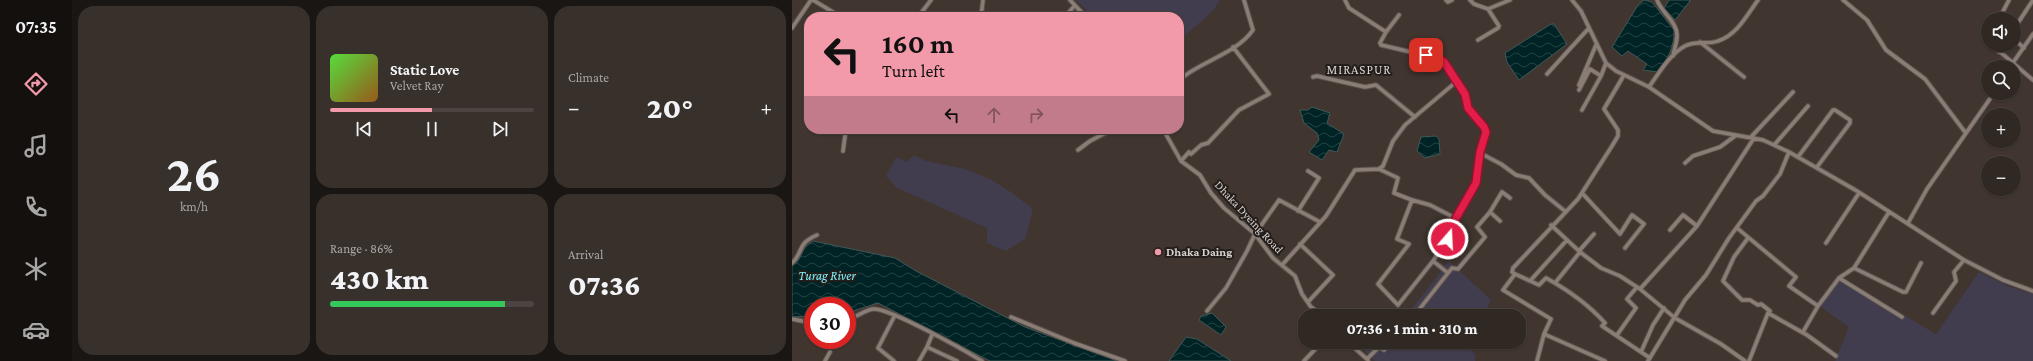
<!DOCTYPE html>
<html lang="en">
<head>
<meta charset="utf-8">
<style>
  :root { --surface:#302823; --page:#38302b; --text:#f1f3f6; --muted:#a8a6a6; --line:#4b4441; --accent:#f39aaa }
  body { margin:0; font-family:"Crimson Pro",serif; background:var(--page); color:var(--text); height:100vh; display:flex; flex-direction:column; font-size:15px; white-space:nowrap }
  * { box-sizing:border-box; margin:0 }
  p { font-size:13px; color:var(--muted) }
  .icon { flex:none; width:22px; height:22px; fill:none; stroke:currentColor; stroke-width:2; stroke-linecap:round; stroke-linejoin:round }
  .map { position:relative; flex:1; overflow:hidden }
  .panel { display:flex; flex-direction:column; gap:6px; padding:6px; background:#1a1613; width:720px }
  .panel>* { flex:none }
  .guide { position:absolute; left:12px; top:12px; width:380px; height:122px; border-radius:16px; box-shadow:0 1px 3px #0004,0 0 0 1px var(--line); background:#f39aaa; color:#111; overflow:hidden }
  .buttons { position:absolute; left:1189px; top:12px; display:grid; gap:8px }
  .buttons a { display:grid; place-items:center; width:40px; height:40px; border-radius:50%; background:var(--surface); box-shadow:0 1px 3px #0004,0 0 0 1px var(--line); font-size:20px }
  .speed { position:absolute; left:12px; top:297px; display:flex; gap:8px; font-size:20px; font-weight:700; text-align:center }
  .speed>* { display:grid; place-content:center; width:52px; height:52px; border-radius:50%; background:var(--surface); box-shadow:0 1px 3px #0004,0 0 0 1px var(--line); line-height:1 }
  .speed .limit { border:6px solid #d22; background:#fff; color:#111 }
  .pin { position:absolute; display:grid; place-items:center; width:34px; height:34px; color:#fff; margin:-17px; border-radius:8px; box-shadow:0 2px 6px #0006 }
  .me { position:absolute; width:44px; margin:-22px; rotate:19deg; stroke-linejoin:round; filter:drop-shadow(0 0 3px #0008) }
  .turn { display:flex; align-items:center; gap:14px; height:84px; padding:0 12px; font-size:18px }
  .turn .icon { width:52px; height:52px; stroke-width:2.5 }
  .turn b { display:block; font-size:28px; line-height:34px }
  .lanes { display:flex; align-items:center; height:38px; padding:0 12px; background:#0003; justify-content:center; gap:20px; direction:ltr }
  .lanes .off { opacity:.35 }
  .big { font-size:30px; font-weight:800; line-height:1.1 }
  .panel .card { flex:1; display:flex; flex-direction:column; justify-content:center; gap:6px; min-width:0; padding:0 14px; border-radius:16px; background:var(--page) }
  .panel .dial { align-items:center; gap:0 }
  .dial b { font-size:52px; line-height:1 }
  .song { display:flex; align-items:center; gap:12px }
  .cover { width:48px; height:48px; border-radius:6px; background:linear-gradient(135deg,hsl(110 70% 55%),hsl(30 70% 35%)) }
  .played { height:4px; border-radius:2px; background:linear-gradient(90deg,var(--accent) 50%,var(--line) 50%) }
  .keys { display:flex; justify-content:space-around; direction:ltr }
  .heat { display:flex; justify-content:space-between; align-items:center; font-size:22px; direction:ltr }
  .charge { height:6px; border-radius:3px; background:linear-gradient(90deg,#34c759 86%,var(--line) 0) }
  .panel .tiles { flex:1; display:grid; gap:6px; grid-template-columns:repeat(3,1fr) }
  .card:first-child { grid-row:span 2 }
  .trip { position:absolute; left:506px; top:309px; width:228px; height:40px; border-radius:16px; background:var(--surface); box-shadow:0 1px 3px #0004,0 0 0 1px var(--line); font-weight:800; line-height:40px; text-align:center }
  main { display:flex; flex:1; min-height:0 }
  .tabs { display:flex; flex-direction:column; width:72px; justify-content:space-around; align-items:center; background:#13100e; color:var(--muted) }
  .tabs .icon { width:28px; height:28px }
  .tabs .on { color:var(--accent) }
  .tabs b { font-size:18px; color:var(--text) }
  .map>svg:first-child { display:block }
</style>
</head>
<body>
<main>
<nav class="tabs">
<b>07:35</b>
<svg class="icon on" aria-label="directions" viewBox="0 0 24 24"><path d="M12 3l9 9-9 9-9-9zM9 14v-3h6M13 9l2 2-2 2"/></svg>
<svg class="icon" aria-label="music" viewBox="0 0 24 24"><path d="M9 18V5l10-2v13"/><circle cx="6" cy="18" r="3"/><circle cx="16" cy="16" r="3"/></svg>
<svg class="icon" aria-label="phone" viewBox="0 0 24 24"><path d="M5 4h4l2 5-3 2q2 4 5 5l2-3 5 2v4C11 20 4 13 5 4z"/></svg>
<svg class="icon" aria-label="climate" viewBox="0 0 24 24"><path d="M12 3v18M4 7l16 10M4 17L20 7"/></svg>
<svg class="icon" aria-label="car" viewBox="0 0 24 24"><path d="M5 17H2v-5l4-1 3-4h7l3 4 3 1v5h-3M9 17h6M6 11h13"/><circle cx="7" cy="17" r="2"/><circle cx="17" cy="17" r="2"/></svg>
</nav>
<section class="panel">
<div class="tiles">
<div class="card dial"><b>26</b><p>km/h</p></div>
<div class="card">
<div class="song"><i class="cover"></i><div><b>Static Love</b><p>Velvet Ray</p></div></div>
<div class="played"></div>
<div class="keys"><svg class="icon" aria-label="previous" viewBox="0 0 24 24"><path d="M18 5L8 12l10 7zM5 5v14"/></svg><svg class="icon" aria-label="pause" viewBox="0 0 24 24"><path d="M8 5v14M16 5v14"/></svg><svg class="icon" aria-label="next" viewBox="0 0 24 24"><path d="M6 5l10 7-10 7zM19 5v14"/></svg></div>
</div>
<div class="card"><p>Climate</p>
<div class="heat"><a>−</a><b class="big">20°</b><a>+</a></div>
</div>
<div class="card"><p>Range · 86%</p><b class="big">430 km</b><div class="charge"></div></div>
<div class="card"><p>Arrival</p><b class="big">07:36</b></div>
</div>
</section>
<div class="map">
<svg width="1241" height="361" viewBox="0 0 1241 361">
  <defs>
    <pattern id="water-waves" width="16" height="10" patternUnits="userSpaceOnUse"><rect width="16" height="10" fill="#002325"/><path d="M0 5q4-4 8 0t8 0" fill="none" stroke="#254243"/></pattern>
  </defs>
  <rect width="100%" height="100%" fill="#40352f"/>
  <path fill="#413c4e" d="M284,0H428L421,11L387,41V17H301Z
    M122,155L134,161L173,169L198,179L219,192L241,209L233,239L214,251L195,243V228L105,188L94,176L104,157L115,162Z
    M657,261L699,300L691,316H614Z
    M1187,272L1216,286L1241,294V361H1043L1057,327L1026,305L1049,278L1144,334Z
    M583,342L587,344L590,342H678L676,348L683,354V361H583L573,351Z"/>
  <path fill="url(#water-waves)" stroke="#415858" d="M852,0L860,2L882,30C883,46 875,60 866,72L851,70L855,64L836,51L830,56L820,47L846,5Z
    M877,0H897L898,1L883,20L872,8Z
    M759,24H762L775,44L727,80L715,62L713,53Z
    M520,107L538,113L535,123L552,134L545,152L537,150L530,160L517,152L527,140L525,133L512,123L508,110H516Z
    M644,136L647,139L648,154L633,158L625,151L629,137Z
    M21,241L103,258L124,271L233,327L325,361H198L86,303L55,313V306H21V316L0,317V266C12,259 7,249 21,241Z
    M420,313L434,327L429,335L407,320L409,316Z
    M394,337L405,339L439,361H377Z"/>
  <g fill="none" stroke-linecap="round" stroke-linejoin="round">
    <defs>
      <path id="street" d="M21,0L49,17
        M278,0L294,17
        M553,0L557,8L594,32L588,43L589,45L649,59L673,94L676,108L694,129L688,153L709,164L724,175L737,178L753,195L774,212
        M654,0L656,2L660,0
        M678,0L682,4L696,9L707,26L706,28L686,40
        M780,0L789,11L814,63L824,71L857,87L921,131L971,140L997,152L1065,191L1172,260L1211,280L1241,291
        M865,0C870,13 886,23 885,36C885,43 882,49 881,56
        M1051,0L1075,20L1094,50L1133,79L1173,132
        M696,9L718,0
        M126,17L139,0
        M189,17L191,0
        M273,17L283,5
        M1207,19L1217,0
        M0,28L19,0
        M1222,29L1241,0
        M594,32L607,15
        M1196,36L1194,40L1196,41
        M1222,39L1232,48
        M908,42L952,77
        M1200,45L1241,80
        M1207,52L1212,45
        M1218,67L1241,34
        M755,74L797,28
        M521,77L525,76L573,87L584,85L623,117
        M387,80C409,61 444,54 461,30L452,0
        M787,85L804,45
        M857,87C867,73 878,54 893,46C904,40 916,45 926,41C945,35 955,15 966,0
        M787,90L798,69L809,76
        M790,110L809,76L814,63
        M275,129L277,131
        M371,129L389,161L408,175L419,193L432,208L463,234L481,258L503,276L510,294L519,307L531,316
        M255,130V129
        M959,137L1001,92
        M983,144L1016,106
        M286,150L298,141L321,129
        M51,151L54,129
        M1006,157L1041,110H1043L1058,120V123L1025,167
        M389,161L397,152L399,154L409,145L416,143L447,110L477,94L441,47
        M893,163L901,156L928,147L943,136
        M587,169L606,178L602,193L620,200L605,239L617,244L586,284L606,305L641,261L656,273L622,316
        M790,193L828,234L840,215L852,224L833,248
        M620,200L638,205L663,218L656,239L641,261
        M506,211L527,178L516,171
        M698,212L710,192L718,198
        M663,218L684,183L688,153
        M1116,223L1135,189L1202,93
        M759,225L788,252L809,268L828,276L848,289L883,318L929,344L953,361
        M905,226L962,138
        M945,228L1004,277L997,286L1026,306L1047,278L1110,317
        M956,238L942,257L931,281L950,300H958L966,305L969,304L978,311L976,313
        M1034,243L1067,193
        M508,244L541,275L516,302
        M787,251L802,234
        M0,263C12,252 4,244 25,235
        M490,265L534,216L563,170L587,169L591,166L601,141L613,125L664,82
        M1062,268L1097,212
        M656,273L660,268L666,269L693,237L685,227L698,212L708,221
        M723,274L747,285L754,278C776,290 796,304 813,323L810,326L849,352L861,325L872,308
        M1047,278L1062,268L1111,292H1114L1129,263
        M738,281L775,240
        M763,283L788,252
        M848,289L905,226L891,215L878,230
        M415,311L434,288L455,251L463,234L487,200L528,222
        M1141,313L1164,281L1162,272L1172,260
        M219,317L282,343L333,361
        M0,319L15,322L21,321
        M55,320C63,318 73,310 81,309C98,308 172,350 190,361
        M1011,332L1026,306
        M825,335L844,308L835,299L845,287
        M556,342L576,360
        M135,347L140,335
        M849,352L858,358
        M575,359L587,347L592,350L600,342
        M33,361L38,352
        M102,361L86,348L103,315
        M127,361L135,347L165,361
        M512,361L530,342
        M745,361L752,334
        M813,361L752,334L759,319L711,290L723,274L720,272L721,268L786,199L820,146L826,136V130L812,109L832,75
        M856,361L893,300L914,275L937,238L964,201L971,196L988,174L997,152
        M957,361L976,313L1015,335L1044,356"/>
    </defs>
    <use href="#street" stroke="#5c534e" stroke-width="5.5"/>
    <use href="#street" stroke="#897d76" stroke-width="3.5"/>
  </g>
  <g fill="none" stroke-linecap="round" stroke-linejoin="round">
    <defs>
      <path id="route" d="M634,55L643,56L652,62L673,94L676,108L692,127L694,132L688,152L684,183L664,218L656,239"/>
    </defs>
    <use href="#route" stroke="#92132f" stroke-width="10"/>
    <use href="#route" stroke="#e11d48" stroke-width="7"/>
  </g>
  <circle fill="#f39aaa" stroke="#231e1b" stroke-width="1.5" cx="366" cy="252" r="4"/>
  <g text-anchor="middle" stroke-width="4" stroke-linejoin="round" paint-order="stroke">
    <g font-size="12" fill="#d9d2ce" stroke="#231e1b">
      <text transform="translate(457 217) rotate(47)" y="4">Dhaka Dyeing Road</text>
    </g>
    <g font-size="12" font-weight="bold" fill="#d9d2ce" stroke="#231e1b" text-anchor="start">
      <text x="374" y="256">Dhaka Daing</text>
    </g>
    <g font-size="13" letter-spacing="1" fill="#d9d2ce" stroke="#231e1b">
      <text x="567" y="74">MIRASPUR</text>
    </g>
    <g font-size="13" font-style="italic" fill="#7ff1f9" stroke="#231e1b">
      <text x="35" y="280">Turag River</text>
    </g>
  </g>
</svg>
<div class="buttons">
<a><svg class="icon" aria-label="sound" viewBox="0 0 24 24"><path d="M4 9h4l5-4v14l-5-4H4zM17 9q2 3 0 6"/></svg></a>
<a><svg class="icon" aria-label="search" viewBox="0 0 24 24"><circle cx="10" cy="10" r="6"/><path d="M15 15l6 6"/></svg></a>
<a>+</a>
<a>−</a>
</div>
<div class="speed"><div class="limit">30</div></div>
<div class="pin" style="left:634px;top:55px;background:#d93025"><svg class="icon" aria-label="arrive" viewBox="0 0 24 24"><path d="M6 21V4h12l-3 4 3 4H6"/></svg></div>
<svg class="me" style="left:656px;top:239px" viewBox="-20 -20 40 40"><circle r="17" fill="#e11d48" stroke="#fff" stroke-width="3"/><path d="M0-11L8 9 0 5-8 9z" fill="#fff"/></svg>
<div class="trip">07:36 · 1 min · 310 m</div>
<div class="guide">
<div class="turn"><svg class="icon" aria-label="left" viewBox="0 0 24 24"><path d="M17 20v-9H6M10 6l-5 5 5 5"/></svg><div><b>160 m</b>Turn left</div></div>
<div class="lanes"><svg class="icon" aria-label="left" viewBox="0 0 24 24"><path d="M17 20v-9H6M10 6l-5 5 5 5"/></svg><svg class="icon off" aria-label="ahead" viewBox="0 0 24 24"><path d="M12 20V5M6 11l6-6 6 6"/></svg><svg class="icon off" aria-label="right" viewBox="0 0 24 24"><path d="M7 20v-9h11M14 6l5 5-5 5"/></svg></div>
</div>
</div>
</main>
</body>
</html>
